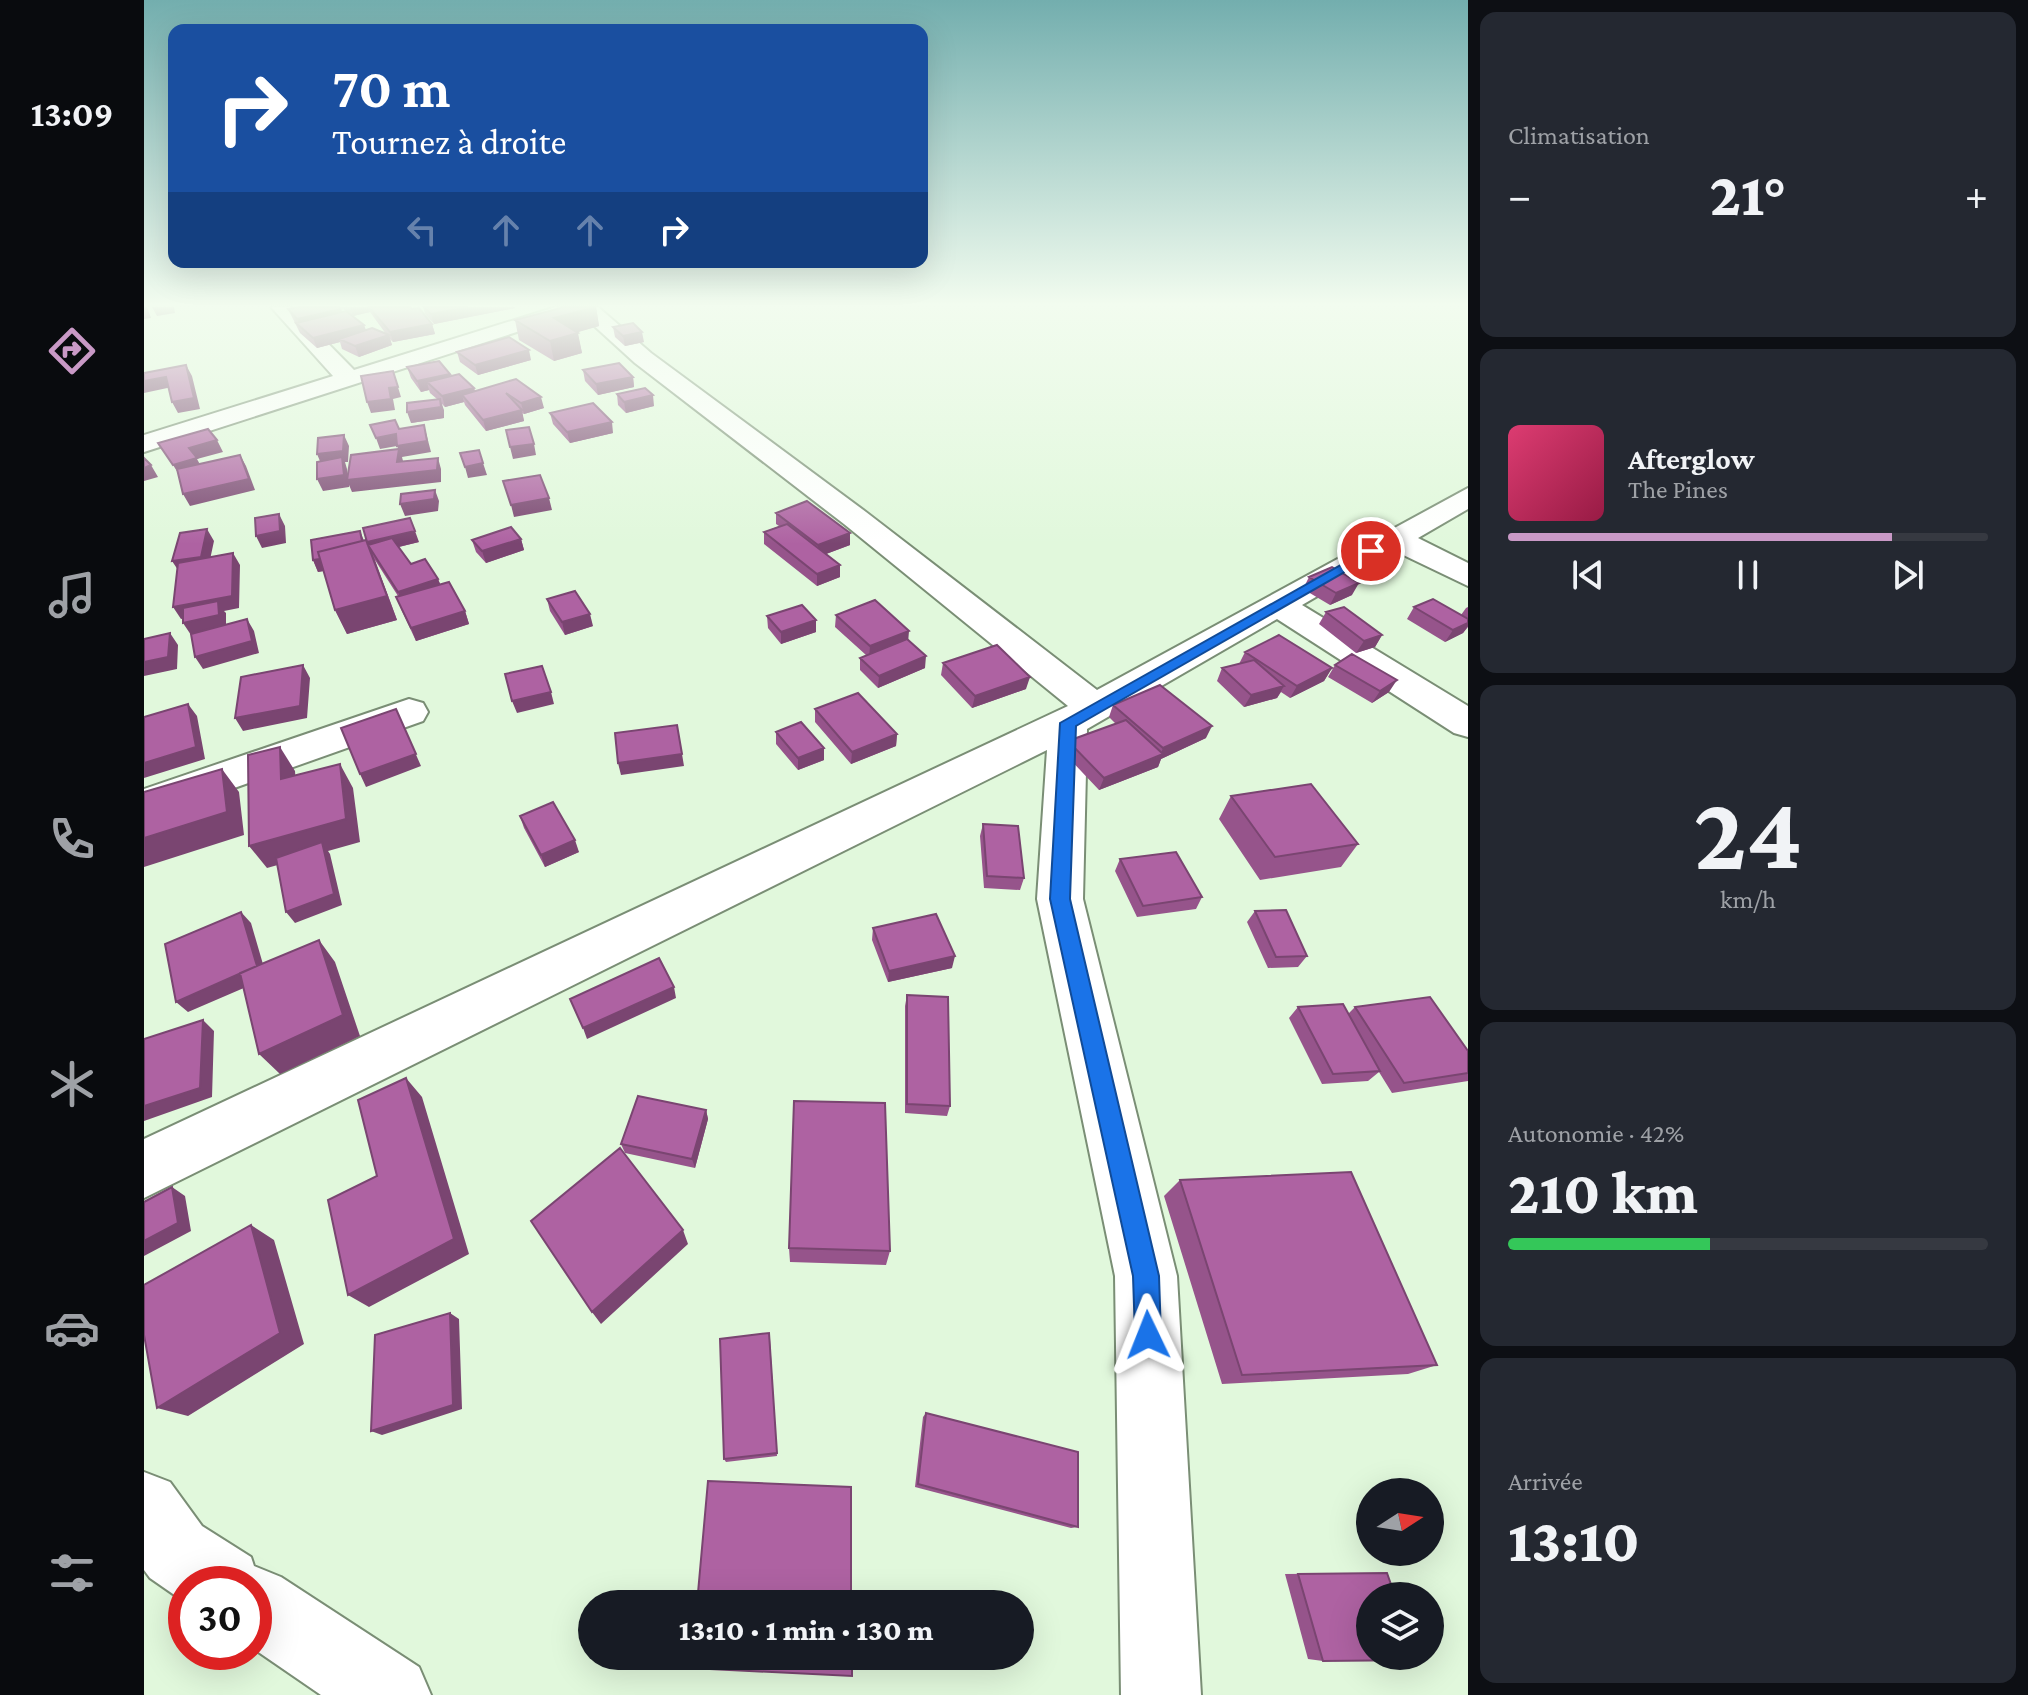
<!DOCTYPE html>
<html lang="fr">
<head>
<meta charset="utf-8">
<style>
  :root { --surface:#171b24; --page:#242831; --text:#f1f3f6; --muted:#9ea1a6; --line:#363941; --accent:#c999c6 }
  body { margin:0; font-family:"Crimson Pro",serif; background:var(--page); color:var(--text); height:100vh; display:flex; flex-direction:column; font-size:30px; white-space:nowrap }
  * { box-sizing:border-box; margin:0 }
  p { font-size:26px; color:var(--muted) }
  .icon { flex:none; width:44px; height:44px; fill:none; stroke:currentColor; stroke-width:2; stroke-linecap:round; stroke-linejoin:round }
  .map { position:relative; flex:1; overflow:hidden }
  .panel { display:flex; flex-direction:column; gap:12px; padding:12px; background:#0d0f14; width:560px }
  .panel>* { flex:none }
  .hud { position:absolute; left:24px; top:24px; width:760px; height:244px; border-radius:16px; box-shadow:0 8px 32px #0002; background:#1a4fa0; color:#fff; overflow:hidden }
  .needle { width:52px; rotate:78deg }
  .fabs { position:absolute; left:1212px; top:1478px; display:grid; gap:16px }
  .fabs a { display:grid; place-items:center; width:88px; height:88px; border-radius:50%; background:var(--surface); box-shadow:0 8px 32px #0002; font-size:40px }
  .speed { position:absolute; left:24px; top:1566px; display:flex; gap:16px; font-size:40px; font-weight:700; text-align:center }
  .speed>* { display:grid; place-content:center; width:104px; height:104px; border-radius:50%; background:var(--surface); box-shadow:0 8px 32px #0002; line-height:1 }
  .speed .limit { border:12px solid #d22; background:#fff; color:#111 }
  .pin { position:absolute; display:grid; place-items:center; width:68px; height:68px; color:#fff; margin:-34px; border:4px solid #fff; border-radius:50%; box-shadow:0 2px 8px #0007 }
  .me { position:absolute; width:88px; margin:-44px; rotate:358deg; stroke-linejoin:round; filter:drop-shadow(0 0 6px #0008) }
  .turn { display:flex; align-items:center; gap:28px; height:168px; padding:0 32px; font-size:36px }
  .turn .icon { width:104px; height:104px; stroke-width:2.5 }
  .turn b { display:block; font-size:56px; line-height:68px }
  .lanes { display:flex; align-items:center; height:76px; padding:0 32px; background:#0003; justify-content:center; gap:40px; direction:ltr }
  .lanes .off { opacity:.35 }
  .big { font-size:60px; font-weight:800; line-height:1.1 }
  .panel .tile { flex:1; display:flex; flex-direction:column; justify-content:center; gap:12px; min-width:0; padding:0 28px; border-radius:16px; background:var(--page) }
  .panel .dial { align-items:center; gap:0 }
  .dial b { font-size:104px; line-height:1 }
  .song { display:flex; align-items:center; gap:24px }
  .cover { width:96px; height:96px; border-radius:12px; background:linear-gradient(135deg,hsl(340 70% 55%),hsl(340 70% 35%)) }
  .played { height:8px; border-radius:4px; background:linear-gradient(90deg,var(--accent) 80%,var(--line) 80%) }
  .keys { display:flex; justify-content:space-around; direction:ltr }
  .heat { display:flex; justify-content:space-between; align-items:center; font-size:44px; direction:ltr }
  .charge { height:12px; border-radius:6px; background:linear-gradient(90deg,#34c759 42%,var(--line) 0) }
  .trip { position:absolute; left:434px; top:1590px; width:456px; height:80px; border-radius:40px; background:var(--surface); box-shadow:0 8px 32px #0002; font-weight:800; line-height:80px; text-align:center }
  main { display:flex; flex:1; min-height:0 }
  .tabs { display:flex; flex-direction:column; width:144px; justify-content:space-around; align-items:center; background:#090b0e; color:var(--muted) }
  .tabs .icon { width:56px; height:56px }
  .tabs .active { color:var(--accent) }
  .tabs b { font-size:36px; color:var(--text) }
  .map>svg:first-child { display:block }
</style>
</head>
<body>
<main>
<nav class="tabs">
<b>13:09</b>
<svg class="icon active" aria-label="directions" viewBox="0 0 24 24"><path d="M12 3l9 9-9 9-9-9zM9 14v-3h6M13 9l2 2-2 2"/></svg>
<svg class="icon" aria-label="music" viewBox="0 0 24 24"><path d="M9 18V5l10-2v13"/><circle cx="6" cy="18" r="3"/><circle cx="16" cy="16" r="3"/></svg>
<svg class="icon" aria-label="phone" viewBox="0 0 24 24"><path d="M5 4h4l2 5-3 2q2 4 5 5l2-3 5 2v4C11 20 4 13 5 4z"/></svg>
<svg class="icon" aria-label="climate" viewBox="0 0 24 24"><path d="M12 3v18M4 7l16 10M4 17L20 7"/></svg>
<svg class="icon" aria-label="car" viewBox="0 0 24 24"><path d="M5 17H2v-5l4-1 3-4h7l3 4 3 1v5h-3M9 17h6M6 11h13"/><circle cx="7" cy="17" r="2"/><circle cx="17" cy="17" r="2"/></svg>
<svg class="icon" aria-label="filters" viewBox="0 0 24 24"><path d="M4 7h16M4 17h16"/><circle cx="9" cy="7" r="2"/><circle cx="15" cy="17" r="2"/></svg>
</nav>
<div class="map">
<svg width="1324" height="1695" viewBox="0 0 1324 1695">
  <rect width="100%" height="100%" fill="#e1f8dc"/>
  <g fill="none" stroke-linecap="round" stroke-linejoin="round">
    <defs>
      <path id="minor" d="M127,307H148L210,370L412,307H454L507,353L722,512L953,690L1324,488V509L1274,538L1324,563V586L1251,551L1158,605L1324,706V737L1310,733L1133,619L943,729L939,899L1033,1276L1057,1695H977L971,1276L893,899L903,750L0,1198V1139L924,706L700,524L491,363L435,312L0,452V435L189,376Z
        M265,699L279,703L284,712L279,721L0,820V789Z
        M0,1472L26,1482L58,1526L107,1557L110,1566L137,1577L275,1667L287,1695H177L110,1649V1584H42V1603L6,1578L0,1570Z"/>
    </defs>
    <use href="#minor" stroke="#7a8e75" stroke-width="4"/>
    <use href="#minor" fill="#fff" fill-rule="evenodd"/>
  </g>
  <path fill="#96548b" d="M196,307H266L288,324L291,334L249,342L246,339L248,345L215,357L198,349L196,342L173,348L156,333L144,309H197L198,312L220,325L222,330L242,334L226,312L209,316Z
    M279,307H371V308L290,324L281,314Z
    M452,307L455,326L433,332L438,353L410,361L375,340L371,320Z
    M469,327L500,342L481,346L471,337Z
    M313,352L387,360L334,375L316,362Z
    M263,367L307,376L330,388L331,391L372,379L400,408L380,414L378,413L380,421L342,431L321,405L320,402L301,407L298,404L300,418L267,423L293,399L286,393L285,390L277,392L267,378Z
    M439,370L489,377L490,387L454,395L441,381Z
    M473,394L510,406L482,413L474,405Z
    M406,413L469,433L426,443L409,424Z
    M632,513L706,533V545L682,554L696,577L673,586L620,544V532L635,526L632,524Z
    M377,539L380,550L342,563L332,552L328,540Z
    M220,541L275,542L255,547L267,564L294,579L296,584L321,611L325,624L272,641L257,609L254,596L231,560L253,620L203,634L191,610L180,571L174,572L169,560Z
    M1165,577L1208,595L1186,605L1159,589Z
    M403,599L449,626L421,635L406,611Z
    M1270,607L1317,615L1322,608L1324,607V627L1319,633L1301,642L1263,619Z
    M1182,612L1238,635L1231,647L1212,653L1175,624Z
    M692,615L764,640L781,668L734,688L716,670V658L722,655L691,627Z
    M623,616L672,632L637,644L624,628Z
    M1101,652L1188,668L1180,681L1146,698L1137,692L1133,698L1100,707L1073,681L1078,668L1095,664Z
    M799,663L882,689L828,708L797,675Z
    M1191,665L1245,692L1228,703L1184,677Z
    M969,705L1062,738L1017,759L1014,767L955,790L920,753L924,741L972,724L965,717Z
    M671,709L753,734L752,746L707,764L671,722Z
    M632,732L680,748V760L654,770L632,744Z
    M1087,796L1214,844L1197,867L1116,880L1075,819Z
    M376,816L435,852L401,867L380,828Z
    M839,824L880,878L876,890L840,888L836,836Z
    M976,859L1058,897L1052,909L993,917L971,871Z
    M1111,911L1163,956L1154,967L1124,968L1103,922Z
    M729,928L808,968L744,982L728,940Z
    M763,995L806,1106L803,1116L761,1113V1006Z
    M1154,1007L1204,1014L1211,1007L1324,1051V1081L1248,1093L1235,1072L1224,1081L1178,1084L1145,1018Z
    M562,1110L564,1119L551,1168L481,1153L477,1144Z
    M1036,1180L1293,1365L1264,1374L1078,1384L1020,1196Z
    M645,1248L746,1251L742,1265L646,1262Z
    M626,1339L633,1456L582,1462L580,1459Z
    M782,1413L934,1527L927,1528L771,1487L779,1417Z
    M1243,1573L1179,1661L1164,1659L1141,1574Z"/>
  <path fill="#7a4571" d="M1,307H3L7,318L0,319V308Z
    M8,307H30L31,313L13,316Z
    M206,307H224L226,312L209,316Z
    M324,307H371V308L290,324L287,314Z
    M452,307L455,326L414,338L410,318Z
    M197,309L201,319L156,326L153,319Z
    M288,324L291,334L249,342L246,332Z
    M220,325L223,335L195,339L196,342L173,348L169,338Z
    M498,332L500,342L481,346L479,336Z
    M434,333L438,353L410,361L406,341Z
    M245,335L248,345L215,357L211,346Z
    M385,350L387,360L334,375L331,365Z
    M42,365L48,376L56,409L34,413L28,402Z
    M249,371L257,397L249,399L251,410L227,413L223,402L245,388Z
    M306,374L309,384L283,382L285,390L277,392L273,381Z
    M22,377L28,387L0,393V381Z
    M489,377L490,387L454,395L452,384Z
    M330,388L333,398L318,395L320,402L301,407L298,396Z
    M509,395L510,406L482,413L480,402Z
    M397,397L400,408L380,414L377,403Z
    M296,399L300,410V418L267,423L263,412Z
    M378,410L380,421L342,431L339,420Z
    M468,422L469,433L426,443L423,432Z
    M280,425L287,452L258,457L259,461L258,474L253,462L255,451L253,446L236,449L232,438Z
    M200,435L205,446L204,462H201L203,469L204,480L294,458L297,469V482L208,492L205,485V487L179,491L173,479L178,466L173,454Z
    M73,440L79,452L53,459L59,470L36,476L29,465L45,448Z
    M390,444L392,455L369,459L366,447Z
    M96,455L102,466L111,490L46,506L39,494Z
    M339,463L343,475L324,478L321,467Z
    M7,465L14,477L0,481V468Z
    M291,490L295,501L294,511L261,516L256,504Z
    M405,498L408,510L370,517L367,505Z
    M135,514L141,526L142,543L118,548L112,536Z
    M63,529L70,541L64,569L36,573L28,561Z
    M216,531L221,543L224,562L174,572L169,560Z
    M271,531L275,542L229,553L226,548L253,620L203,634L191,610L223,542Z
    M706,533V545L674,557V545Z
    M377,539L380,550L342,563L338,551Z
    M89,553L96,565L95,608L80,611L82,613V627L47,635L39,623L74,612L37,619L29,607Z
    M696,565V577L673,586V574Z
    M294,579L299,591L259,604L254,592Z
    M1215,583L1208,595L1186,605L1192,593Z
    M321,611L325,624L272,641L267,628Z
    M446,614L449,626L421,635L418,622Z
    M103,619L110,631L115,653L59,669L51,657Z
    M672,620V632L637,644V632Z
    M1324,623V626L1319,633L1301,642L1309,630Z
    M765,631L764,643L725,658L726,646Z
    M26,633L34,645L33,669L0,676V662Z
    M1238,635L1231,647L1212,653L1220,641Z
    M782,656L781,668L734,688L735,676Z
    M159,665L166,678L163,718L99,731L91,718Z
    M1188,668L1180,681L1146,698L1153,686Z
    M886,677L882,689L828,708L831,696Z
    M1253,680L1245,692L1228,703L1236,691Z
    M1140,686L1133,698L1100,707L1107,695Z
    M407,692L410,704L373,713L368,701Z
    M44,704L53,716L61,759L0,778V763Z
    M252,709L277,766L222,787L216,774Z
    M1068,726L1062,738L1017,759L1014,767L955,790L960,778L1016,756L1019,748Z
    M753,734L752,746L707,764L708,752Z
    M136,747L151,771L153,803L137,779Z
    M680,748V760L654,770V758Z
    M538,754L540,766L477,775L474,763Z
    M196,764L209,788L216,842L184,851L186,854L198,905L151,923L142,912L180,852L123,868L105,846Z
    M78,769L95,792L100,835L0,867V838Z
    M431,840L435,852L401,867L397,855Z
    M97,912L107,923L123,978L44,1012L32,1002Z
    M175,940L191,962L216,1036L136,1074L115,1054Z
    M811,956L808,968L744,982L745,971Z
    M530,987L532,998L443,1039L439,1028Z
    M59,1020L70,1031L68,1097L0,1121V1106Z
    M262,1078L278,1097L325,1254L225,1307L204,1295Z
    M562,1110L564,1119L551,1168L548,1159Z
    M28,1187L41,1196L47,1231L0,1256V1241Z
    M107,1225L130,1240L160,1344L44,1416L13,1408Z
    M539,1230L544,1244L457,1324L448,1312Z
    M306,1313L315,1319L318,1409L238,1435L227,1431Z"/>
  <path fill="#ae62a2" stroke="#7a4571" stroke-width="2" d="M155,307H195L197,309L153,319L144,309Z
    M225,307H266L268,309L275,308L288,324L246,332Z
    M280,307H324L287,314Z
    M420,307H452L410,318L434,333L406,341L371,320Z
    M202,311L220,325L169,338L152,323Z
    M489,323L498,332L479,336L469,327Z
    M228,328L245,335L211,346L195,339Z
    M365,337L385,350L331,365L313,352Z
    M295,361L306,374L273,381L263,367Z
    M475,363L489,377L452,384L439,370Z
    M42,365L50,398L28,402L22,377L0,381V373Z
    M249,371L254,387L245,388L247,399L223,402L217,376Z
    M315,374L330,388L298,396L283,382Z
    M372,379L397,397L377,403L362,393L378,410L339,420L318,395Z
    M501,388L509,395L480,402L473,394Z
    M296,399L297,407L263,412V403Z
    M449,403L468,422L423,432L406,413Z
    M251,420L255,429L280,425L283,441L253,446L252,434L232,438L226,425Z
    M385,427L390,444L366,447L362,430Z
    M64,429L73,440L45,448L53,458L29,465L14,443Z
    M200,435L199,451L173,454L174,438Z
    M255,449L253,462L294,458L293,470L203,480L207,455Z
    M335,450L339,463L321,467L316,453Z
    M96,455L105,479L39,494L33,469Z
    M198,457L200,475L173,479V462Z
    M0,458L7,465L0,468Z
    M396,475L405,498L367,505L359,481Z
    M291,490L290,499L256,504L257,494Z
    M663,501L706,533L674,545L632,513Z
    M135,514L136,531L112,536L111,518Z
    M266,518L271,531L223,542L219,528Z
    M643,524L696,565L673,574L620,532Z
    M367,527L377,539L338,551L328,540Z
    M63,529L57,557L28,561L36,533Z
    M216,531L218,541L174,552L176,559L169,560L167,540Z
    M248,538L267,564L281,559L294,579L254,592L224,545Z
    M222,540L243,596L191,610L174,552Z
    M89,553L88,596L29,607L34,563Z
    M1188,567L1215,583L1192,593L1165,577Z
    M305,582L321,611L267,628L252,597Z
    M431,591L446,614L418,622L403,599Z
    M1289,599L1324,619V623L1309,630L1270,607Z
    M731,600L765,631L726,646L692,615Z
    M74,601L75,615L39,623V608Z
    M658,605L672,620L637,632L623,616Z
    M1200,607L1238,635L1220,641L1182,612Z
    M103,619L108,641L51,657L47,634Z
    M26,633L24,657L0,662V639Z
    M1135,635L1188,668L1153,686L1101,652Z
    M763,639L782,656L735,676L716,658Z
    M853,645L886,677L831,696L799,663Z
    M1208,654L1253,680L1236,691L1191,665Z
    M1110,660L1140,686L1107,695L1078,668Z
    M159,665L156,706L91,718L97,677Z
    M398,666L407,692L368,701L361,674Z
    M1016,685L1068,726L1019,748L969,705Z
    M714,693L753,734L708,752L671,709Z
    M44,704L52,747L0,763V717Z
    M252,709L272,754L216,774L197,728Z
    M982,720L1019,754L960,778L924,741Z
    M657,722L680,748L654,758L632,732Z
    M533,725L538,754L474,763L471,733Z
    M136,747L137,779L196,764L202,819L105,846L104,755Z
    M78,769L83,812L0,838V792Z
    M1167,784L1214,844L1131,857L1087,796Z
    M409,802L431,840L397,855L376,816Z
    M839,824L874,826L880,878L843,876Z
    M178,842L190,894L142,912L132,858Z
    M1032,852L1058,897L999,906L976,859Z
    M1142,910L1163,956L1132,957L1111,911Z
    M97,912L113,966L32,1002L21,944Z
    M792,914L811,956L745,971L729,928Z
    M175,940L199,1015L115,1054L96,973Z
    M515,958L530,987L439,1028L426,999Z
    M763,995L804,997L806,1106L763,1104Z
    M1286,997L1324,1051V1073L1260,1083L1211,1007Z
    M1199,1004L1236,1071L1189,1074L1154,1007Z
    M59,1020L56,1088L0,1106V1039Z
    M262,1078L310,1239L204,1295L184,1200L233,1176L214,1100Z
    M494,1096L562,1110L548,1159L477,1144Z
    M650,1101L741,1103L746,1251L645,1248Z
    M476,1148L539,1230L448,1312L387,1221Z
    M1207,1172L1293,1365L1098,1375L1036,1180Z
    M28,1187L34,1223L0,1241V1202Z
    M107,1225L136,1333L13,1408L0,1335V1285Z
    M306,1313L309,1405L227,1431L231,1335Z
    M625,1333L633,1453L580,1459L576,1339Z
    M782,1413L934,1452V1527L774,1484Z
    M564,1481L707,1487V1604H553Z
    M1243,1573L1251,1596H1226V1656H1273L1274,1660L1179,1661L1154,1574Z
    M548,1656H708V1676L547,1668Z"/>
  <linearGradient id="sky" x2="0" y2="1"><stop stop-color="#73aeae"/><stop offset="0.56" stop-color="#f2fcef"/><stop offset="1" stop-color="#f2fcef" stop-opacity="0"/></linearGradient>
  <rect width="1324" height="544" fill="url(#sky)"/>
  <path fill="#1a73e8" stroke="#114b97" stroke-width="2" d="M1227,548L1233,551L1232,554L932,726L926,899L1015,1276L1017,1335L1013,1345L1004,1349L995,1345L991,1335L989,1276L906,899L916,723Z"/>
</svg>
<div class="fabs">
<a><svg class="needle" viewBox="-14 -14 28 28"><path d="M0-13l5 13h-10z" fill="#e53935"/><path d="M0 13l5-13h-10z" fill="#9ea1a6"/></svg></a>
<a><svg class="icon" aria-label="layers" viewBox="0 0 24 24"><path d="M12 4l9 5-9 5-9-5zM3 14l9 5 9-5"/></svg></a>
</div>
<div class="speed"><div class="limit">30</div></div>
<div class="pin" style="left:1227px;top:551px;background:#d93025"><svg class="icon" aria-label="arrive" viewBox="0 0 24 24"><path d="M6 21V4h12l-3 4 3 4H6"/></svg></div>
<svg class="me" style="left:1004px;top:1335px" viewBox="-20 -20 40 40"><path d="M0-17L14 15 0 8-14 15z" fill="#1a73e8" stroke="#fff" stroke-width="4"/></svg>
<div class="trip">13:10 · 1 min · 130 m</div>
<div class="hud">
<div class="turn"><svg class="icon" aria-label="right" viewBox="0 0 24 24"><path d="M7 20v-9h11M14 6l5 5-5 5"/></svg><div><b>70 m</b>Tournez à droite</div></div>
<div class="lanes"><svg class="icon off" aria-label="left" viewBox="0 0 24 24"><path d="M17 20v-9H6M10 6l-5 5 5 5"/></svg><svg class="icon off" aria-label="ahead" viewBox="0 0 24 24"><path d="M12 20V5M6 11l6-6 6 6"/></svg><svg class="icon off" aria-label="ahead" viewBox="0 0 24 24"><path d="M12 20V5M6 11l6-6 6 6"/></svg><svg class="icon" aria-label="right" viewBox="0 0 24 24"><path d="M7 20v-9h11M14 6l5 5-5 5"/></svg></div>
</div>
</div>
<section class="panel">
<div class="tile"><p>Climatisation</p>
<div class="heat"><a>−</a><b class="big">21°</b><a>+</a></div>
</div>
<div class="tile">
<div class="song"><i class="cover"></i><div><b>Afterglow</b><p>The Pines</p></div></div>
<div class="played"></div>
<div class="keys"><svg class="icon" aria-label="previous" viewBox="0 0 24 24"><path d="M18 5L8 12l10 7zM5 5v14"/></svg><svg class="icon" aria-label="pause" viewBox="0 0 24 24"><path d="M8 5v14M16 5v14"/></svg><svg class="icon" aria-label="next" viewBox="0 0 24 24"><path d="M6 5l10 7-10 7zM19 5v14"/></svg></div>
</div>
<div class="tile dial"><b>24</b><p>km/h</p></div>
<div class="tile"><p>Autonomie · 42%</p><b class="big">210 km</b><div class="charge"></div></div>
<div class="tile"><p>Arrivée</p><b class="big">13:10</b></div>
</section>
</main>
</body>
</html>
